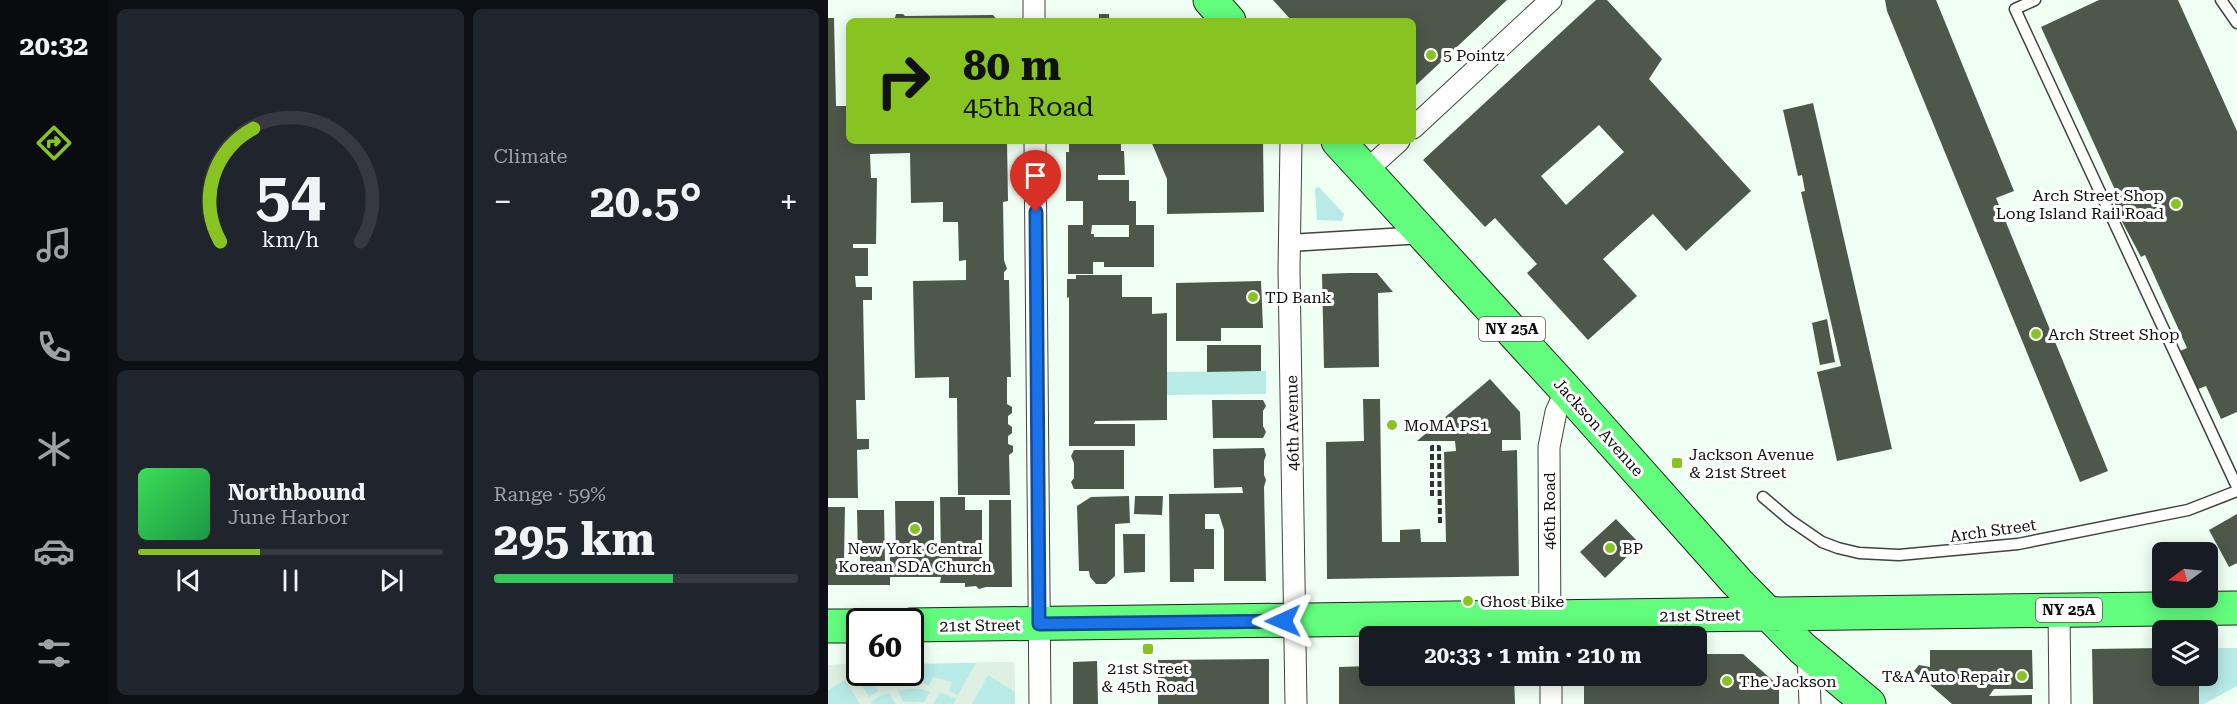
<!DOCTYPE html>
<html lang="en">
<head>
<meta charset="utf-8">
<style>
  :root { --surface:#171b24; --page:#20242c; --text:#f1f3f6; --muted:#9ea1a6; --line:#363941; --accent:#88c421 }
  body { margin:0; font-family:"Roboto Serif",serif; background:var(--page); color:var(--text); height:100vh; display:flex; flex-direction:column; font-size:22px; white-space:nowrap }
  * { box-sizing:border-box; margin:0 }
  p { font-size:20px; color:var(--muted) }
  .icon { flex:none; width:33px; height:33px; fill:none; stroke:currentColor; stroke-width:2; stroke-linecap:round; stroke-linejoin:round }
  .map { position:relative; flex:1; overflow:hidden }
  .panel { display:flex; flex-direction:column; gap:9px; padding:9px; background:#0d0f14; width:720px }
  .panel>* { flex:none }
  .banner { position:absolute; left:18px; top:18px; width:570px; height:126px; border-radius:9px; box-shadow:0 3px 15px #0003; background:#88c421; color:#111; overflow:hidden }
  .needle { width:39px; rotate:255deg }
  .tools { position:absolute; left:1324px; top:542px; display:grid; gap:12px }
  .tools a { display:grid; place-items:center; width:66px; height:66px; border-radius:9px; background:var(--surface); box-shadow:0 3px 15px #0003; font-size:30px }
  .speed { position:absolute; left:18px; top:608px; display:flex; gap:12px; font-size:30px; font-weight:700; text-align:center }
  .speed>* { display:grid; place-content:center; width:78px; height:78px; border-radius:50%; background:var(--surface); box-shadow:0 3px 15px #0003; line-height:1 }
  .speed .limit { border:3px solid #111; border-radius:9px; background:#fff; color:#111 }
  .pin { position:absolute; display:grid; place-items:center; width:51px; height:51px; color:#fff; margin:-62px -26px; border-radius:50% 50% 50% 0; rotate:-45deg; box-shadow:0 0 6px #0007 }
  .pin .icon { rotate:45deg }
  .me { position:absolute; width:66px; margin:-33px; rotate:269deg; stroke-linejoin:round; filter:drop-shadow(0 0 4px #0008) }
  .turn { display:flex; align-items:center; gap:21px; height:126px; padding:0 18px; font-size:27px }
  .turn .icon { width:78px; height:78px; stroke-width:2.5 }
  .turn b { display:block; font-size:42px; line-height:51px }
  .big { font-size:45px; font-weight:700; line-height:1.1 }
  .panel .widget { flex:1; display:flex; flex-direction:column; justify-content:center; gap:9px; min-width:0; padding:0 21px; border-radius:9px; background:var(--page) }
  .panel .dial { align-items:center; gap:0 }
  .dial svg { height:156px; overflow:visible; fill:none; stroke:var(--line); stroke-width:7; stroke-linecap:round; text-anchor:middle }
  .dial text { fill:var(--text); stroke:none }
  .song { display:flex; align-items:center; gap:18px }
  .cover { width:72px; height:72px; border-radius:9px; background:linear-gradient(135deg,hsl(130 70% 55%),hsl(140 70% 35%)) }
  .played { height:6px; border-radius:3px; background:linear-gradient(90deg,var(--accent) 40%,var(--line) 40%) }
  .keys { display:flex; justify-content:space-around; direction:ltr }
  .heat { display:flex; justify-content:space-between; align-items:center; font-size:33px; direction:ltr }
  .charge { height:9px; border-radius:4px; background:linear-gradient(90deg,#34c759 59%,var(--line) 0) }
  .panel .tiles { flex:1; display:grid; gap:9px; grid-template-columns:repeat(2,1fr) }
  .trip { position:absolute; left:531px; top:626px; width:348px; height:60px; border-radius:9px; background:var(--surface); box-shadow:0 3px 15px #0003; font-weight:700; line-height:60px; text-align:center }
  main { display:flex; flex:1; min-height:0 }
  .menu { display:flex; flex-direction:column; width:108px; justify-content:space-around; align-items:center; background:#090b0e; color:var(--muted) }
  .menu .icon { width:42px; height:42px }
  .menu .selected { color:var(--accent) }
  .menu b { font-size:27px; color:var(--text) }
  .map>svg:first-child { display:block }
</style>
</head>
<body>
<main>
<nav class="menu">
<b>20:32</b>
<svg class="icon selected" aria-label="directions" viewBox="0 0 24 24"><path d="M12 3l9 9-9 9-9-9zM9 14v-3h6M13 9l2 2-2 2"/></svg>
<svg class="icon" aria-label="music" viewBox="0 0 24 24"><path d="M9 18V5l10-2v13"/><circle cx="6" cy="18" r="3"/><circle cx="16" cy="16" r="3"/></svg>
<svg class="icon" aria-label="phone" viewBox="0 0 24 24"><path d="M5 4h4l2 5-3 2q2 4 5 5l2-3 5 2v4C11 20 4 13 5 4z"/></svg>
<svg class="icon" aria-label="climate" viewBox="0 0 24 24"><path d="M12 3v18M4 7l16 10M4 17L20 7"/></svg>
<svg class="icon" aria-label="car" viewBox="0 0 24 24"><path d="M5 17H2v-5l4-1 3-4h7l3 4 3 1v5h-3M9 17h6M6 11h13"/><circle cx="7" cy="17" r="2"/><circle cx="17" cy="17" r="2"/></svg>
<svg class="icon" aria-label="filters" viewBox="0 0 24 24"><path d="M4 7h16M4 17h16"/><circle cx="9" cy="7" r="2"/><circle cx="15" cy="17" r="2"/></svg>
</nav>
<section class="panel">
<div class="tiles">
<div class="widget dial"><svg viewBox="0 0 100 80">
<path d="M14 69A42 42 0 1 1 86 69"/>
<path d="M14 69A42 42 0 0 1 31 11" stroke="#88c421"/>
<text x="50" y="56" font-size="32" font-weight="700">54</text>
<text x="50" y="72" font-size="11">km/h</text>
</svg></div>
<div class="widget"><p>Climate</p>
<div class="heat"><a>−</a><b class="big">20.5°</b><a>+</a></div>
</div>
<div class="widget">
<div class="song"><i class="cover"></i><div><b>Northbound</b><p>June Harbor</p></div></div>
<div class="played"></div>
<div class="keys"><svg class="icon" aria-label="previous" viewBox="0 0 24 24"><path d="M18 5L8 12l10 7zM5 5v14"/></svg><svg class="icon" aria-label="pause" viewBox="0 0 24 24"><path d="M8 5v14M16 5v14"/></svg><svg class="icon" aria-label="next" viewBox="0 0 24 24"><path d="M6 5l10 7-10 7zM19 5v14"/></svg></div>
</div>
<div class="widget"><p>Range · 59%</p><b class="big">295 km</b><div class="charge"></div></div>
</div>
</section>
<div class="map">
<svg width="1409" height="704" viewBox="0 0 1409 704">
  <rect width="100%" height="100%" fill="#f0fff3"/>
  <path fill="#b8ebe6" d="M489,187L492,188L516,214L514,221L489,220L487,190Z
    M438,371V394L339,395V372Z
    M1380,648H1409V686L1376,704H1371V675H1380Z
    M186,662L187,704H0V665L31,664L32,672H82L83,664Z"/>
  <path fill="#def0e1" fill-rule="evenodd" d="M186,662L187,692L160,675L144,704H126L128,699L112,692L105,704H68L61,693L52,696L43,702L44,704H32L17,680L0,690V665L21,664L41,697L50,691L44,682L67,676L69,686L74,684L73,680H89L96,681V684L101,685L105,677L124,682L121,691L130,695L148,663ZM81,689H93L102,692L96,702H75L70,691Z"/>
  <path fill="#4d584a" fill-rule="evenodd" d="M445,0H679L585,88V21H464Z
    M768,0H779L834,59L821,79L923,191L858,251L825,214L775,259L809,296L760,340L699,273L709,264L667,218L657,227L595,160ZM771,125L796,152L738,205L713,176Z
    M1057,0H1108L1186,191L1168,198L1280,471L1252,482L1059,11Z
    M1271,0H1350L1409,131V412L1393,419L1378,386L1368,390L1350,352L1359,348L1317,255L1313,257L1290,214L1284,193L1288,192L1213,27Z
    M68,14H75L77,16L165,15L170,21H56V18H67Z
    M271,14H281V21H271Z
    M0,18H6L8,106H21V141H179L180,201L175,202L176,260L179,269L176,272V280H181L183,377H179V404L184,407V413L180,416V424L184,427V433L180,436V444L185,446V452L181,455L182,495H130L129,398H121V377L87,378L85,281L138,280V260L131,261L130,222H115V202L83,203L82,153L42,154L43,178H49L48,244H25V248H40V276H27L28,287H44V300H35L37,400H28L29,439H41V449L29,450L30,498H0Z
    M985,103L1064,449L1009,461L989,372L1013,366L973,192L977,191L974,175L970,176L955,110Z
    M241,141H293V151H296L297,175H270V180H301V201H308V225H326V267H276V262H265V274H240V225H255V201H238V152H241ZM264,225H301V237H266V234H263Z
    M323,141H435L436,212L339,214V179Z
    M520,273H549L565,292L550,293L551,367L496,368L494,274Z
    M248,275H294V297H324V314L339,313V420L267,421L266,424H307V446H241V297L239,298V279H248Z
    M433,281L435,328H393V341H348V283Z
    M999,319L1007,362L992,365L984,323Z
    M379,345H433V371L379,372Z
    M662,379L692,412L693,440H674V451L689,450L691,576L499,579L498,442L536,441L535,399H552L554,542H572V530L592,529L593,542H618L616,452L628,451L627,441H589Z
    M384,400H435L438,406L435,411V426L438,432L435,438H385Z
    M436,448L438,455L436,461V475L438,480L436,487L438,581H396V530L391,514H377V529H386V569H366V582H342L341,494L415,493L414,487L386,488L385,449Z
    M246,450H296V489H246L243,482L246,478V463L243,456Z
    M301,496L302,523L287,524V576L278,584H268L262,577L261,571H251L249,506L263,497Z
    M307,496H335L334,515L306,514Z
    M112,497H137V510H154V561H161V500H183L184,587H158L151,589L148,586L137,587V583H112L113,577H62V585H0V507H17L16,560H23L24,564H32V556H30L29,510H56L57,564H62V557L68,556L67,501H106V556H113Z
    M1409,514V563L1401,567L1381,530Z
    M788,519L812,544L777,578L752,552Z
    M295,534H317V572L296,573Z
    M1335,648V675H1371V704H1265L1264,649Z
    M1102,650H1204L1205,689H1166L1161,696L1204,695V704H1124L1086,671L1091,665L1102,667Z
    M868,654H915L951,686V704H756V675H868Z
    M441,659V704H330V660Z
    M269,661L270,704H245V662Z
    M542,666V675H686L687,704H511V667Z"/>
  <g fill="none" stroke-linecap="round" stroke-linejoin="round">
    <defs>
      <path id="service" d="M1207,0L1187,9L1409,487
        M1393,0L1409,23
        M935,497L962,520L994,542L1010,548L1031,553L1071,555L1190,544L1360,510L1409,491"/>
      <path id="pedestrian" d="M461,243L595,235"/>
      <path id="minor" d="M206,0V21
        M585,128L723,0
        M207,141L212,704
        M463,141L461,270L468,704
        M538,171L571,141
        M1231,610L1232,704
        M722,636L721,447L728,412L738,390
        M980,652L982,704
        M723,675V704"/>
      <path id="primary" d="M382,0L401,21
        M510,141L738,390L909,582L974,648L1041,704
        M82,625L1409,608
        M0,626H32"/>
    </defs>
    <use href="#service" stroke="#424242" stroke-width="13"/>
    <use href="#pedestrian" stroke="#424242" stroke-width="19"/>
    <use href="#minor" stroke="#424242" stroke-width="23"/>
    <use href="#primary" stroke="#202020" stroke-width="35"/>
    <path stroke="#313131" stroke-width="4" stroke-dasharray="6 3" stroke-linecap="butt" d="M604,496V447H611L612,523"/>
    <use href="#service" stroke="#fff" stroke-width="10"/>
    <use href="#pedestrian" stroke="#fff" stroke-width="16"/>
    <use href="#minor" stroke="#fff" stroke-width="21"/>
    <use href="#primary" stroke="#62fd7d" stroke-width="33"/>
  </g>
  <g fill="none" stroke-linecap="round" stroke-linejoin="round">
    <defs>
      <path id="route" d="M208,212L211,624L455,621"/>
    </defs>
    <use href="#route" stroke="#114b97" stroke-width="15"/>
    <use href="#route" stroke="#1a73e8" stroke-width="10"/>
  </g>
  <g fill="#88c421" stroke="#fff" stroke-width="2">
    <circle cx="603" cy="55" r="6"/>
    <circle cx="1348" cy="204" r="6"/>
    <circle cx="425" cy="297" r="6"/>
    <circle cx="1208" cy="334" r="6"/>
    <circle cx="564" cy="425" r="6"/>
    <rect x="843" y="457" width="12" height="12" rx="3"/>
    <circle cx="87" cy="529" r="6"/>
    <circle cx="782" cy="548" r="6"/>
    <circle cx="640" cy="601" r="6"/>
    <rect x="314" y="643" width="12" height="12" rx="3"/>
    <circle cx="1194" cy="676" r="6"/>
    <circle cx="899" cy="681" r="6"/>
  </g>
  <g text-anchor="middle" stroke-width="6" stroke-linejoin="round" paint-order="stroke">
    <g fill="#fff" stroke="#575757" stroke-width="1.5">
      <rect x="651" y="317" width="66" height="24" rx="4.5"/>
      <rect x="1208" y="598" width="66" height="24" rx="4.5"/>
    </g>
    <g font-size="15" font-weight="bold" fill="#0f0f0f">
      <text x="684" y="334">NY 25A</text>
      <text x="1241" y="615">NY 25A</text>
    </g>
    <g font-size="16" fill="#0f0f0f" stroke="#fff" text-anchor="start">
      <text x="615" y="61">5 Pointz</text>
      <text x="1336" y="201" text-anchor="end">Arch Street Shop<tspan x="1336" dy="18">Long Island Rail Road</tspan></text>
      <text x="437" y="303">TD Bank</text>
      <text x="1220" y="340">Arch Street Shop</text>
      <text x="576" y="431">MoMA PS1</text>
      <text x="861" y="460">Jackson Avenue<tspan x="861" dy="18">&amp; 21st Street</tspan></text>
      <text x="87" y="554" text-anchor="middle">New York Central<tspan x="87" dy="18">Korean SDA Church</tspan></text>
      <text x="794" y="554">BP</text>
      <text x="652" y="607">Ghost Bike</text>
      <text x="320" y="674" text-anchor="middle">21st Street<tspan x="320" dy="18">&amp; 45th Road</tspan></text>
      <text x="1182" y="682" text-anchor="end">T&amp;A Auto Repair</text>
      <text x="911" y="687">The Jackson</text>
    </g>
    <g font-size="16" fill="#0f0f0f" stroke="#fff">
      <text transform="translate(464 423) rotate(-91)" y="6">46th Avenue</text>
      <text transform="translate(771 427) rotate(48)" y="6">Jackson Avenue</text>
      <text transform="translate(721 511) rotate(-90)" y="6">46th Road</text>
      <text transform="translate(1165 530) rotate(-8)" y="6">Arch Street</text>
      <text transform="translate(872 615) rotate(-1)" y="6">21st Street</text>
      <text transform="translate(152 625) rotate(-1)" y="6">21st Street</text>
    </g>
  </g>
</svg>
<div class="tools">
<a><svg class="needle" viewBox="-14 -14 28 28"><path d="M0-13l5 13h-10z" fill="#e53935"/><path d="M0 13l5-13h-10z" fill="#9ea1a6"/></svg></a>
<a><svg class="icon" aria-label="layers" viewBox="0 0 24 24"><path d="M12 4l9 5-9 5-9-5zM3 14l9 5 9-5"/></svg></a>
</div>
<div class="speed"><div class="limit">60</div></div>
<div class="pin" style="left:208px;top:212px;background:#d93025"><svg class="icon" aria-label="arrive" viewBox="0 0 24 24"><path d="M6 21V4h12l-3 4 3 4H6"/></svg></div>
<svg class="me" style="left:455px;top:621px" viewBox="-20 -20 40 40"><path d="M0-17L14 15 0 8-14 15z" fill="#1a73e8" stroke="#fff" stroke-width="4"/></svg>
<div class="trip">20:33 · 1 min · 210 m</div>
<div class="banner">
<div class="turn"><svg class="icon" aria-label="right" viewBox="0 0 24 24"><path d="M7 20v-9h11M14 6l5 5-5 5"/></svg><div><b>80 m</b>45th Road</div></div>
</div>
</div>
</main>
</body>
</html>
